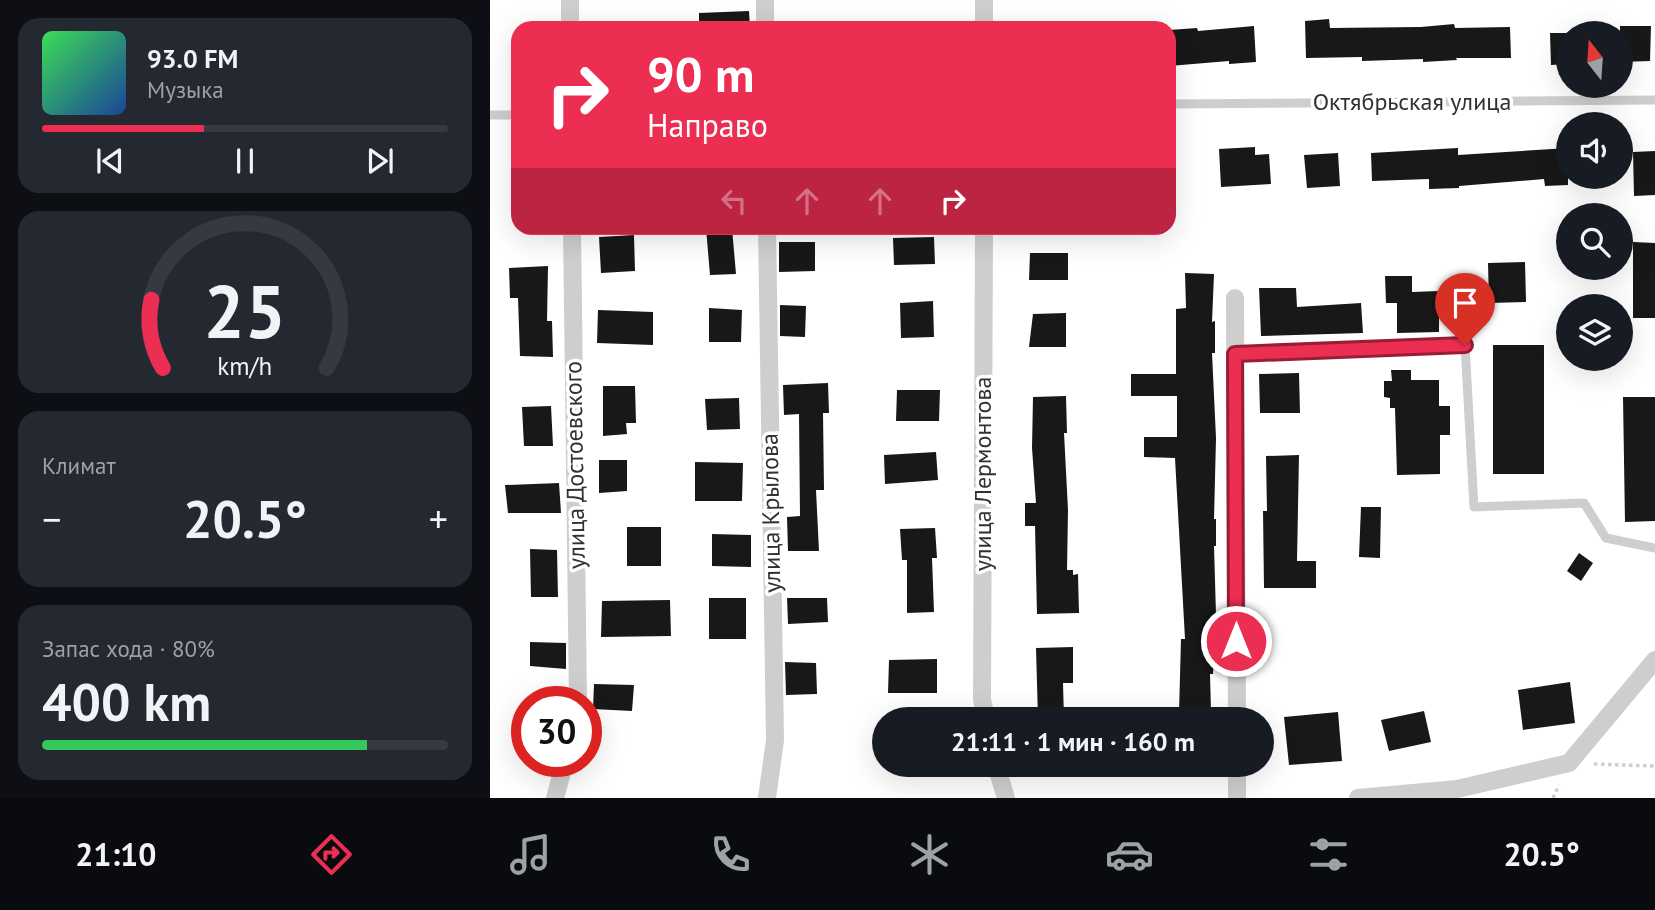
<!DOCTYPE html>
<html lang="ru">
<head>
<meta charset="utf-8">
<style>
  :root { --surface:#171b24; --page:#242831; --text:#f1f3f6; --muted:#9ea1a6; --line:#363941; --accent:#ec2e52 }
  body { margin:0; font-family:"PT Sans",sans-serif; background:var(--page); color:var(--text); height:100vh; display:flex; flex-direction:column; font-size:26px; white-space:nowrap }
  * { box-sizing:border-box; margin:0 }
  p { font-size:23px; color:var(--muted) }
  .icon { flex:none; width:38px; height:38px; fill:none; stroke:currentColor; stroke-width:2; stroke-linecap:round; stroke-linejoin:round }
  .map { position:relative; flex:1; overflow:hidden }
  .side { display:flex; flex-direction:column; gap:18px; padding:18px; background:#0d0f14; width:490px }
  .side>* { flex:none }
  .top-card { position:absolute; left:21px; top:21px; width:665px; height:214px; border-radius:21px; box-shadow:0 7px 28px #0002; background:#ec2e52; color:#fff; overflow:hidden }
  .needle { width:46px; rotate:343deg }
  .tools { position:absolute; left:1066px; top:21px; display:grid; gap:14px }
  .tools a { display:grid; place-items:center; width:77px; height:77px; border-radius:50%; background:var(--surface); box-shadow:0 7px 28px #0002; font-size:35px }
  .speed { position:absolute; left:21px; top:686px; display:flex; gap:14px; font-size:35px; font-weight:700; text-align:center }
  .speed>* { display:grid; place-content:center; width:91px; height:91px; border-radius:50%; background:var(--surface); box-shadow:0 7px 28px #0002; line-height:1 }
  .speed .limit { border:10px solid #d22; background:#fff; color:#111 }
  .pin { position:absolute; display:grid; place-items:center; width:60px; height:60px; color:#fff; margin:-72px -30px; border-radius:50% 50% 50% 0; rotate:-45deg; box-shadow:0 0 7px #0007 }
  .pin .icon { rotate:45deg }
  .me { position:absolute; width:77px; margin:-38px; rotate:0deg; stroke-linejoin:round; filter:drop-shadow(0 0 5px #0008) }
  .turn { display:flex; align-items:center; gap:24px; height:147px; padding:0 21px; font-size:32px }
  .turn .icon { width:91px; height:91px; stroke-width:2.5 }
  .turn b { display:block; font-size:49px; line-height:60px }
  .lanes { display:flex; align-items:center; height:66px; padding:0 21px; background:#0003; justify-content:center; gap:35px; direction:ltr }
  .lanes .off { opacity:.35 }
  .big { font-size:52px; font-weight:700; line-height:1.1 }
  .side .widget { flex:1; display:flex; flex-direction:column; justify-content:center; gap:10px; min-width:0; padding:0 24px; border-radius:21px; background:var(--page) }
  .side .dial { align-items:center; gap:0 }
  .dial svg { height:182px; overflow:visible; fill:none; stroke:var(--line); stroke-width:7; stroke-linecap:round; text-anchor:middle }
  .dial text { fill:var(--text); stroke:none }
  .song { display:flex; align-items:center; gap:21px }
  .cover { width:84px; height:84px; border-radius:10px; background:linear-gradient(135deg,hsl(130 70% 55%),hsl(220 70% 35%)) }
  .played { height:7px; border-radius:4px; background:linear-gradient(90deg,var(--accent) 40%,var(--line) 40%) }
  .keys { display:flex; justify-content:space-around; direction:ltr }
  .heat { display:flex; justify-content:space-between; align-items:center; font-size:38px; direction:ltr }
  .charge { height:10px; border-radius:5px; background:linear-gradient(90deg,#34c759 80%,var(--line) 0) }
  .trip { position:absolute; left:382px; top:707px; width:402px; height:70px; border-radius:35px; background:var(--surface); box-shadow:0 7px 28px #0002; font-weight:700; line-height:70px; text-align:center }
  .tabs { display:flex; height:112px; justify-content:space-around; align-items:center; background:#090b0e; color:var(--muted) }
  .tabs .icon { width:49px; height:49px }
  .tabs .active { color:var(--accent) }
  .tabs b { font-size:32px; color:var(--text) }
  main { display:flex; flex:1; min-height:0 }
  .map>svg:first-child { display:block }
</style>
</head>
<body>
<main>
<section class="side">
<div class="widget">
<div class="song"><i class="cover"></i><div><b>93.0 FM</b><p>Музыка</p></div></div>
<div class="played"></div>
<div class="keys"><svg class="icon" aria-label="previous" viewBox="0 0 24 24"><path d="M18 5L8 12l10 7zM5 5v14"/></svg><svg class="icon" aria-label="pause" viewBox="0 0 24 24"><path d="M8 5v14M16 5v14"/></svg><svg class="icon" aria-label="next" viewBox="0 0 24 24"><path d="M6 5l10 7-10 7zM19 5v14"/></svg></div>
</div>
<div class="widget dial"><svg viewBox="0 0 100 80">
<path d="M14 69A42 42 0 1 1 86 69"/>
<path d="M14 69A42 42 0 0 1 9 39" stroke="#ec2e52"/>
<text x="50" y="56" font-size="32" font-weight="700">25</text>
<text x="50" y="72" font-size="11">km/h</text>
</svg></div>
<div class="widget"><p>Климат</p>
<div class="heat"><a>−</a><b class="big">20.5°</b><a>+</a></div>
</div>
<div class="widget"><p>Запас хода · 80%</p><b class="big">400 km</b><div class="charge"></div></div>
</section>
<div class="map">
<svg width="1165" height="798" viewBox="0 0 1165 798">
  <rect width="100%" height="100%" fill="#fff"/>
  <path fill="#181818" d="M259,11L260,28H209V13Z
    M839,19L840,28L931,27L964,24L965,28L1020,27L1021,58H966L967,60L933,62V59L872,61V57L816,58L815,21Z
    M764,26L766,62L739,64V61L679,66V30L707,28L708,31Z
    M1130,26H1161L1160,61L1130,62Z
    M1060,33H1078V64L1061,65Z
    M765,147V155L779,154L781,184L731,187L729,149Z
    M968,148V155L1078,148V185L1055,186L1054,179L969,186V188L939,189V179L882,181L881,153Z
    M1165,151V195L1144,196L1143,152Z
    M848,153L850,186L817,188L814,155Z
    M216,228H242L246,274L220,275Z
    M144,235L145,271L111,273L109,237Z
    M444,237L445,264L404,265L403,238Z
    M289,242H325V271L289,272Z
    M1143,242L1165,243V318H1143Z
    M540,253H578V280H539Z
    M1035,262L1036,302L999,303L998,263Z
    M58,266L57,321H62L63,357L30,356L28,298H20L19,268Z
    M695,273L724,274L722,322L725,321V353H722L726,438L724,519H726V546H724L726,615L723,674H720L721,712L689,713L691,639H695L685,458L654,457V437H687V396H641V374H686V309L696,308Z
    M895,276H922V292L949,291V332L907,333V303H896Z
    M769,288H806L807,307L871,303L873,333L771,336Z
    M443,301L444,337L411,338L410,303Z
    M290,305L316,306L315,337L290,336Z
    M219,308L252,310L251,342H219Z
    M108,310L163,312V345L107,343Z
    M576,313V347H539L543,314Z
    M1003,345H1054V474H1003Z
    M901,370H921V380H949V406H960V435H950V474L907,475L905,408H900V398L894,397V381H902Z
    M809,373L810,413H770L769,374Z
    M338,383L339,413H333L334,490H326L329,551H298L297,517L310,516L309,414L294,415L293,385Z
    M113,386H145L146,423H136L137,434L113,436Z
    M407,390H450L449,421H406Z
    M576,396L577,433H574L578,510L577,570H583V575L588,574L589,613L547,614L545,526H535V503H546L542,448L543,397Z
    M1133,397H1165V521L1135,522Z
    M249,398L250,429L217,430L215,399Z
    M61,406L63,446H34L32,407Z
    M446,452L448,480L395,484L394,455Z
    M809,455L807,561H826V588H774L773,511H777L776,456Z
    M109,460H137V491L109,493Z
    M205,462L253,463L252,501H205Z
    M69,483L71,513H18L15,485Z
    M871,507H891L890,558L869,557Z
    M137,527H171V566H137Z
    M445,528L447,558H442L444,612L417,613V560H412L410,529Z
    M222,534L261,535V567L222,566Z
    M40,549L67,550L68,597H41Z
    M1089,553L1103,563L1091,581L1077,571Z
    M219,598H256V639H219Z
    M297,598H337L338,622L298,624Z
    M180,600L181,636L111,637L112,601Z
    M40,642L76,643V669L40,666Z
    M583,647V683H573L574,719H548L546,648Z
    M447,659V693H398L399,660Z
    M295,662L326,663L327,694L296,695Z
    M1080,682L1085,723L1033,730L1028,690Z
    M104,684L144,685L142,711L103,709Z
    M934,711L941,742L899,751L891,720Z
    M848,712L852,761L799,765L794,717Z"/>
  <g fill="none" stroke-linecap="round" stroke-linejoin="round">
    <path stroke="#cecece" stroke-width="3.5" stroke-dasharray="3.5 3.5" stroke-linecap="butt" d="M1104,764L1165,766
      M1063,798L1069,785"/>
    <path stroke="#cecece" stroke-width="9" d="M679,104L1165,100
      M0,115H28
      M745,354L975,345L984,507L1094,503L1116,538L1165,548"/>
    <path stroke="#cecece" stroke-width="18" d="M80,0V28
      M275,0V28
      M494,0V28
      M82,228L88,702
      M277,228L285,740L277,798
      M494,228L492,699L496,719
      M745,298L747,719
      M506,765L516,798
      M747,765V798
      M65,798L75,761
      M868,798L967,789L1079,763L1165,660"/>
  </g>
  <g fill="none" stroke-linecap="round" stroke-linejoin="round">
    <defs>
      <path id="route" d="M746,641L745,354L975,345"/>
    </defs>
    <use href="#route" stroke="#991e35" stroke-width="18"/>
    <use href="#route" stroke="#ec2e52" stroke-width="12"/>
  </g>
  <g text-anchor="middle" stroke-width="7" stroke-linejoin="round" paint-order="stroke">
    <g font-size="24" fill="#313131" stroke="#fff">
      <text x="922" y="110">Октябрьская улица</text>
      <text transform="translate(85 465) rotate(-91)" y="8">улица Достоевского</text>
      <text transform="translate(493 474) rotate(-90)" y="8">улица Лермонтова</text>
      <text transform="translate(281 513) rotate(-91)" y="8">улица Крылова</text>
    </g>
  </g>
</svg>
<div class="tools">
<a><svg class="needle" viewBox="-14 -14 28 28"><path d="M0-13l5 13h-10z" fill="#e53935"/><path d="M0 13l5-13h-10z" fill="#9ea1a6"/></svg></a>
<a><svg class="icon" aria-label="sound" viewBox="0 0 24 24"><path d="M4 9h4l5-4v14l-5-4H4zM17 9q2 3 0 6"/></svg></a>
<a><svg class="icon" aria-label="search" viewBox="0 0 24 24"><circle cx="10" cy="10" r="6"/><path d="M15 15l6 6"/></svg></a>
<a><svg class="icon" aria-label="layers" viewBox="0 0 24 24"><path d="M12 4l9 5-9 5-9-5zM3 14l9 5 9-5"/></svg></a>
</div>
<div class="speed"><div class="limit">30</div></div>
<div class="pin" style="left:975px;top:345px;background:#d93025"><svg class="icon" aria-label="arrive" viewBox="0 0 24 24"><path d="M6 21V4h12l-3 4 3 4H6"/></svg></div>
<svg class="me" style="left:746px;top:641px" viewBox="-20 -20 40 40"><circle r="17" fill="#ec2e52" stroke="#fff" stroke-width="3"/><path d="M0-11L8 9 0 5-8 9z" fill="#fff"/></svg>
<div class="trip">21:11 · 1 мин · 160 m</div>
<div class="top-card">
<div class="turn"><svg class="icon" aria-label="right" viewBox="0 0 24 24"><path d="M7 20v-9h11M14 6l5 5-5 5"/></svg><div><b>90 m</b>Направо</div></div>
<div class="lanes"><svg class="icon off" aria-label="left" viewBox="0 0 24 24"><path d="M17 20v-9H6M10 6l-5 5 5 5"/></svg><svg class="icon off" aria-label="ahead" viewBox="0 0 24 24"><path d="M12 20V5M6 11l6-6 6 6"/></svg><svg class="icon off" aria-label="ahead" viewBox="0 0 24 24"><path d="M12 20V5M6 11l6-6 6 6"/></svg><svg class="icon" aria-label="right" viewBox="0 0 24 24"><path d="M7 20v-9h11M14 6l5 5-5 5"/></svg></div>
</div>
</div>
</main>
<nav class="tabs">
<b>21:10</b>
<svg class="icon active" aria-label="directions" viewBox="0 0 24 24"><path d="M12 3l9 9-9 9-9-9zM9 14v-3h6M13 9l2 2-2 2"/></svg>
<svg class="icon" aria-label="music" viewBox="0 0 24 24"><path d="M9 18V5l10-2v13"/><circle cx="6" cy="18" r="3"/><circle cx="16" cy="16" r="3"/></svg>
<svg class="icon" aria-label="phone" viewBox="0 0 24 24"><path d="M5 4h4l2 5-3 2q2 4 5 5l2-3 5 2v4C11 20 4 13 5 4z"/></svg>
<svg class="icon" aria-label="climate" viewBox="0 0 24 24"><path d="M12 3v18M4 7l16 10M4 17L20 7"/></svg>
<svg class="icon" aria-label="car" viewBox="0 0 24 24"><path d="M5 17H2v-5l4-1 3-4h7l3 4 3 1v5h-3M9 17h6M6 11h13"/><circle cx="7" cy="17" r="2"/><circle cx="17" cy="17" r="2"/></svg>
<svg class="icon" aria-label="filters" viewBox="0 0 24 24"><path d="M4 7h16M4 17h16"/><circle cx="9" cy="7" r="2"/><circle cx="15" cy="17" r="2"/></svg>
<b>20.5°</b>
</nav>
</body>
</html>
